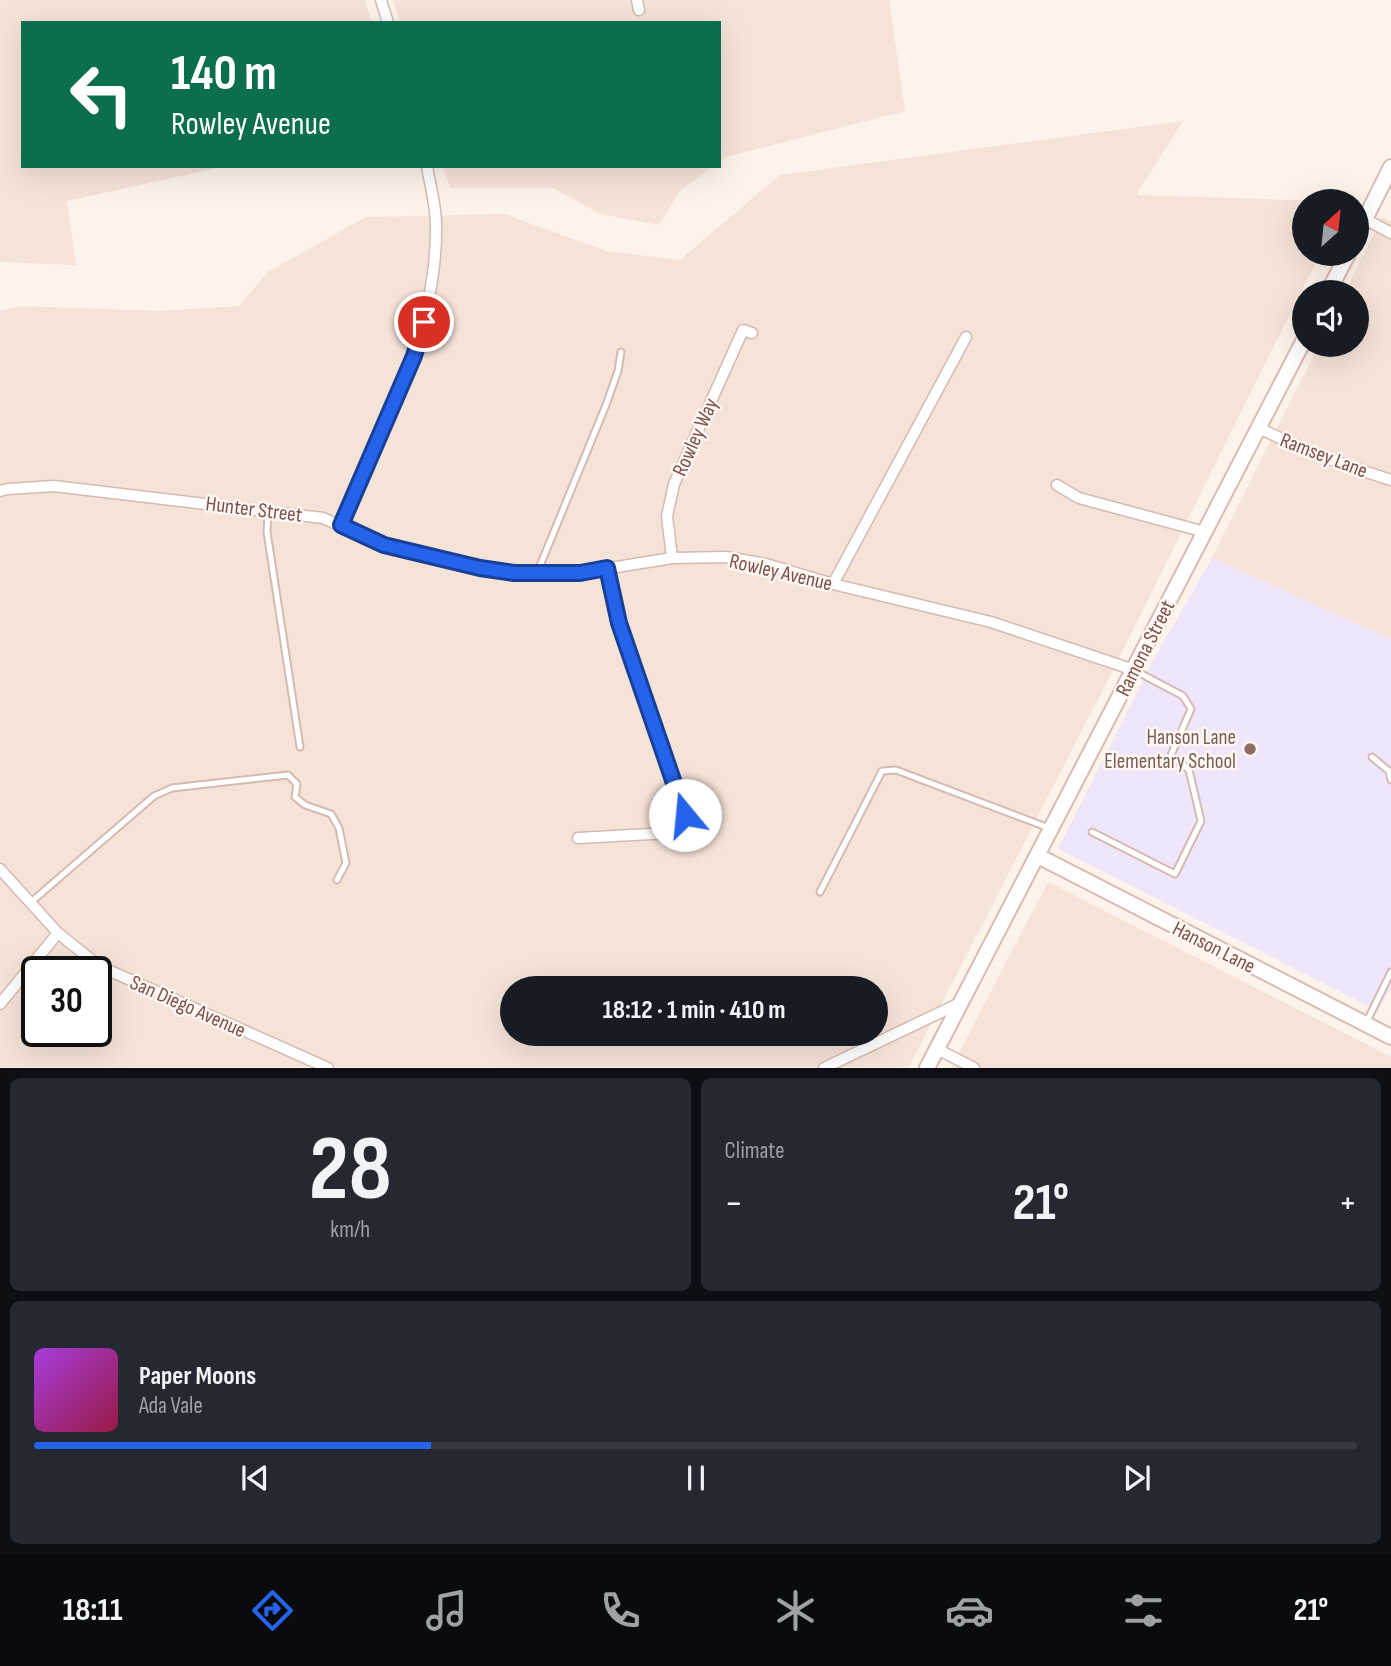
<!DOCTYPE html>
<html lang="en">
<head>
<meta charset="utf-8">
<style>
  :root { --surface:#171b24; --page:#242831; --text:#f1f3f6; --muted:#9ea1a6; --line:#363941; --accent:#2563eb }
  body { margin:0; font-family:"Sofia Sans Condensed",sans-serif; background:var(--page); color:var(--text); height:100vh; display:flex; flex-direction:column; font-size:26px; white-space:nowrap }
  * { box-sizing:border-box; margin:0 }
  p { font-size:23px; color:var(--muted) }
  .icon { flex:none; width:38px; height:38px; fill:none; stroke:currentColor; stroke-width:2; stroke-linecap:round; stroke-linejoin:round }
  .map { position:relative; height:1068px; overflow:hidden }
  .panel { display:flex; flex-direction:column; gap:10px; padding:10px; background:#0d0f14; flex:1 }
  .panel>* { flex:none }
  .banner { position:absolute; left:21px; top:21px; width:700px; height:147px; border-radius:0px; box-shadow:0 7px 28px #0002; background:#0b6e4f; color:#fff; overflow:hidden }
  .needle { width:46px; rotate:27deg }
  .controls { position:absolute; left:1292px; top:189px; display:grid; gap:14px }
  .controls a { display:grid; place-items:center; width:77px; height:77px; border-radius:50%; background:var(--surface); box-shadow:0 7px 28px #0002; font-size:35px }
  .speed { position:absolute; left:21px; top:956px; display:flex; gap:14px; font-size:35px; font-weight:700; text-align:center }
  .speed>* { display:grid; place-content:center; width:91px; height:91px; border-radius:50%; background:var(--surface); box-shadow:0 7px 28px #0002; line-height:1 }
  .speed .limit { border:4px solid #111; border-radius:10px; background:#fff; color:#111 }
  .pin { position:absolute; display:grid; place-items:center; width:60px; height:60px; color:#fff; margin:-30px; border:4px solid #fff; border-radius:50%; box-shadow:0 2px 7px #0007 }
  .me { position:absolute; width:77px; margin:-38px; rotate:343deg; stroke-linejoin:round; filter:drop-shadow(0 0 5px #0008) }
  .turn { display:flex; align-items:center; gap:24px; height:147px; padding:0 35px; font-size:32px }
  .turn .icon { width:91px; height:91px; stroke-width:2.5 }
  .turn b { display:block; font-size:49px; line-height:60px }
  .big { font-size:52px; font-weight:700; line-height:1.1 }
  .panel .tile { flex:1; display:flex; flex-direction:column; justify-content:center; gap:10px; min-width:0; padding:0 24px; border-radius:10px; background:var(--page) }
  .panel .dial { align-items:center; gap:0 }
  .dial b { font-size:91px; line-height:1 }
  .song { display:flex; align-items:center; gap:21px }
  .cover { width:84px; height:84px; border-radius:10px; background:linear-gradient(135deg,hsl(280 70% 55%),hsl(340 70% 35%)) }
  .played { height:7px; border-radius:4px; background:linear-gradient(90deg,var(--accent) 30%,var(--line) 30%) }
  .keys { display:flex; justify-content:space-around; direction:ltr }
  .heat { display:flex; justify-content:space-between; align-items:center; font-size:38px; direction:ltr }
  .panel .tiles { flex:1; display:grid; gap:10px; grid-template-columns:1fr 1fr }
  .tile:last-child { grid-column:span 2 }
  .trip { position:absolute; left:500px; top:976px; width:388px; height:70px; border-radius:35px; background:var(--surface); box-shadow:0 7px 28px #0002; font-weight:700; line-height:70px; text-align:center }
  .menu { display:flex; height:112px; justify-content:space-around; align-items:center; background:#090b0e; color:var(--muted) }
  .menu .icon { width:49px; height:49px }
  .menu .active { color:var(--accent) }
  .menu b { font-size:32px; color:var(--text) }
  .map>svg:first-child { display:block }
</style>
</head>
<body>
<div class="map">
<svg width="1391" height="1068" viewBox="0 0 1391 1068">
  <rect width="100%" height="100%" fill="#fef3ea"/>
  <path fill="#f6e3d8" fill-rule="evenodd" d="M0,0H365L372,23H23V166H226L67,201L76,265L0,262Z
    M393,0H889L905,111L726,157L719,162V23H400Z
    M1183,121L1136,195L1329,201H1304V254H1320L1108,680L909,1067H0V311L20,306L161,311L239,306L268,272L366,217L504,214L606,251L680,260L780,175ZM37,971H96V1031H37ZM513,989H877V1034H513Z
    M443,166H714L680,191L659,225L600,214L553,188H450Z
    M1382,217L1391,221V639L1212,558L1319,345H1356V292H1345Z
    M1048,882L1391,1057V1068H951Z"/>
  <path fill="#f0e6fb" d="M1212,558L1391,639V987L1378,1011L1058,849L1155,657Z"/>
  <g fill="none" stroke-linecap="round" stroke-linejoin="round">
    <defs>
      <path id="lane" d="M268,511L267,532L300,747
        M537,573L606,405L618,371L621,352
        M1372,757L1389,771L1391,780
        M1092,832L1175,874L1201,821L1189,770L1171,755L1191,709L1183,696L1134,670
        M820,892L882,771L896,770L1049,828
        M30,903L154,796L172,788L288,775L297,784L295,797L305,805L331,814L339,828L346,863L337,880
        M1367,1021L1391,972"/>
      <path id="street" d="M381,0L388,23
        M637,0L639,10
        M1365,219L1391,233
        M1259,428C1301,449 1345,466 1391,480
        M1057,485L1079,498L1205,532
        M0,491L8,489L54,486L323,518L385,546L480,568L514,573H580L672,558L726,557L766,564L833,584L991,622L1134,670
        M341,525C382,429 438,331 436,225C436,205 430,185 427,166
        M672,558L667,516L674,484L743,330L752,333
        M833,584L966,337
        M578,838L669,833L678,828L685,815L619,623L607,568
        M0,869L58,933L99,966L328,1068
        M0,1004L58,933
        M937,1049L974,1068
        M824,1068L960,1003"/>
      <path id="secondary" d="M1356,237L1391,167
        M1328,292L1348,254
        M1038,856L1391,1037
        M927,1068L1304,340"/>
    </defs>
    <use href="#lane" stroke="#d4bab1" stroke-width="9"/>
    <use href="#street" stroke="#d4bab1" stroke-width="13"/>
    <use href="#secondary" stroke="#d9bbb1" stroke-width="18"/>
    <use href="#lane" stroke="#fff" stroke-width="5"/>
    <use href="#street" stroke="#fff" stroke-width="10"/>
    <use href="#secondary" stroke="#fff" stroke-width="14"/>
  </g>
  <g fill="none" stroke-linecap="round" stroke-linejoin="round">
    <defs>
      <path id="route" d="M424,322L414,356L341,525L384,545L480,568L514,573H580L607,568L619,623L685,815"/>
    </defs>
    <use href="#route" stroke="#184099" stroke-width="18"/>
    <use href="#route" stroke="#2563eb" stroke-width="12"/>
  </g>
  <circle fill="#8d6e63" stroke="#fff7f2" stroke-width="2.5" cx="1250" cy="749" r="7"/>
  <g text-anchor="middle" stroke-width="5" stroke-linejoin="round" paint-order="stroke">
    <g font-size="21" fill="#7b534b" stroke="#fff7f2">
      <text transform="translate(695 437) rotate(-66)" y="7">Rowley Way</text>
      <text transform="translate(1324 455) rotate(21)" y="7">Ramsey Lane</text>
      <text transform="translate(254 509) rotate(7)" y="7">Hunter Street</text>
      <text transform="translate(781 572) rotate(13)" y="7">Rowley Avenue</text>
      <text transform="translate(1145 648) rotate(-63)" y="7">Ramona Street</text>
      <text transform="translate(1214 947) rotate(27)" y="7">Hanson Lane</text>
      <text transform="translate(188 1006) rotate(24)" y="7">San Diego Avenue</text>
    </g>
    <g font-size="21" fill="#785e54" stroke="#fff7f2" text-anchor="end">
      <text x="1236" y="744">Hanson Lane<tspan x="1236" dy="24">Elementary School</tspan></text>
    </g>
  </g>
</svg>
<div class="controls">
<a><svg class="needle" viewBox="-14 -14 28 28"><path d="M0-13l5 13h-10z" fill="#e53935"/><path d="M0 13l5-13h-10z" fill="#9ea1a6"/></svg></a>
<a><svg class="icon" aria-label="sound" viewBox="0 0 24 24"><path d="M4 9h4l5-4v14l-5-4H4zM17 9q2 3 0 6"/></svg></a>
</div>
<div class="speed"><div class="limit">30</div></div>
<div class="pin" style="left:424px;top:322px;background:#d93025"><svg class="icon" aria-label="arrive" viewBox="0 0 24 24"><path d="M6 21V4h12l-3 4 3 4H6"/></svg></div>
<svg class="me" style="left:685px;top:815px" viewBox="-20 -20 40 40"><circle r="19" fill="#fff"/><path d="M0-13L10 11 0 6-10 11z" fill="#2563eb"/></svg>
<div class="trip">18:12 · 1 min · 410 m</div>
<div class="banner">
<div class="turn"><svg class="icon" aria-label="left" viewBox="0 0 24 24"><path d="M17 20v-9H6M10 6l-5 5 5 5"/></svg><div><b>140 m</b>Rowley Avenue</div></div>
</div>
</div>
<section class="panel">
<div class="tiles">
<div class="tile dial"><b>28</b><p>km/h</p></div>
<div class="tile"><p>Climate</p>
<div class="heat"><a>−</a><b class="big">21°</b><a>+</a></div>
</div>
<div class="tile">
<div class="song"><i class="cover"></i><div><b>Paper Moons</b><p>Ada Vale</p></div></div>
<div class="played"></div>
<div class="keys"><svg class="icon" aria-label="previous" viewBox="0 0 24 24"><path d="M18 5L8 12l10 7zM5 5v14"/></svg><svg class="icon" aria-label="pause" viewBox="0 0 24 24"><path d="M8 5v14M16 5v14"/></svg><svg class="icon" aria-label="next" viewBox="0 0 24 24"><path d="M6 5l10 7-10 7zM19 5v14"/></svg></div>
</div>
</div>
</section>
<nav class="menu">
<b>18:11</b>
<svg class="icon active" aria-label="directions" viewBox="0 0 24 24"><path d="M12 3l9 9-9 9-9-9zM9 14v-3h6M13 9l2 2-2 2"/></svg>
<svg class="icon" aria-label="music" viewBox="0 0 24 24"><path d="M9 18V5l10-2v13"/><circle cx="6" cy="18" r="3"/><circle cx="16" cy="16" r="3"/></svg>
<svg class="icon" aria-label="phone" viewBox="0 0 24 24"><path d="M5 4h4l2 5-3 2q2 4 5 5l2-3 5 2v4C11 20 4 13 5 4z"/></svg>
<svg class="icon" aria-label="climate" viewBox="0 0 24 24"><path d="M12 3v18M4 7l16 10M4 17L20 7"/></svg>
<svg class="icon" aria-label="car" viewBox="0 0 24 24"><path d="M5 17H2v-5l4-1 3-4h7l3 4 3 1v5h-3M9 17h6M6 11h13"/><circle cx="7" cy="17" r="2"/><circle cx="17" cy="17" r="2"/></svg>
<svg class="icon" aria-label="filters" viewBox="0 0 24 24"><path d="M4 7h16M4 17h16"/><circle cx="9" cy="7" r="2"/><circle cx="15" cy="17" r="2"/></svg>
<b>21°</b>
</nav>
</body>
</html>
